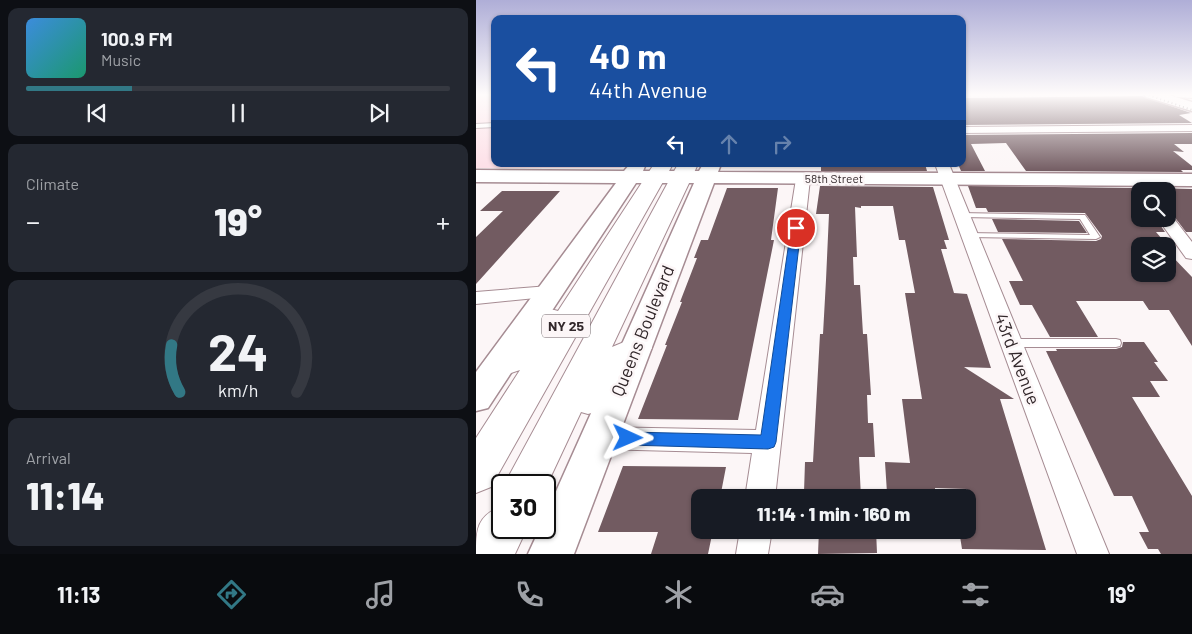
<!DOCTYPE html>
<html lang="en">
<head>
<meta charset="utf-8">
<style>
  :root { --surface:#171b24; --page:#242831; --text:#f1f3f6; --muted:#9ea1a6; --line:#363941; --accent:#327885 }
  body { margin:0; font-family:Barlow,sans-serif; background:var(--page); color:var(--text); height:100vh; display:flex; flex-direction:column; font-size:19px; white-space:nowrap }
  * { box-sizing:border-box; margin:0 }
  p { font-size:16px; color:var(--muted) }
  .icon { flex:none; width:28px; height:28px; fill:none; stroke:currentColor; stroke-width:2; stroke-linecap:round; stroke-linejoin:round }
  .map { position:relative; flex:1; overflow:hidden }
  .side { display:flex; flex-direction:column; gap:8px; padding:8px; background:#0d0f14; width:476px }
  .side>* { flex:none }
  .top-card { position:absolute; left:15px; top:15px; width:475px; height:152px; border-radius:10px; box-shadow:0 1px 4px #0004; background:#1a4fa0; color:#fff; overflow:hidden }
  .controls { position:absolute; left:655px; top:182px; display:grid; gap:10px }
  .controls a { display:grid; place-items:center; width:45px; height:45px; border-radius:10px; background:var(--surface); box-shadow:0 1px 4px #0004; font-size:25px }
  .speed { position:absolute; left:15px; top:474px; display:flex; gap:10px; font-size:25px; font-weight:700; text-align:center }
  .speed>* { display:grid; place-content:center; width:65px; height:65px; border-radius:50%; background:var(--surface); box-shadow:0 1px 4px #0004; line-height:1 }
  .speed .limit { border:2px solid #111; border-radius:8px; background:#fff; color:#111 }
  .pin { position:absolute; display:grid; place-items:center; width:42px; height:42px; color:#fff; margin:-21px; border:2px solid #fff; border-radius:50%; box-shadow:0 1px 5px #0007 }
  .me { position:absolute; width:55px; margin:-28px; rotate:91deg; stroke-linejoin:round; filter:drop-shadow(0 0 4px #0008) }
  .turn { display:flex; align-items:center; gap:18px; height:105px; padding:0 15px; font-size:22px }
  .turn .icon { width:65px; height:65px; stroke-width:2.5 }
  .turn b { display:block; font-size:35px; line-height:42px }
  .lanes { display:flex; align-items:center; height:48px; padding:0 15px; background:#0003; justify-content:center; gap:25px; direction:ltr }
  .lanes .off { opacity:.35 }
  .big { font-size:38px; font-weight:800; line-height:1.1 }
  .side .widget { flex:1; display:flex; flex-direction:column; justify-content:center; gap:8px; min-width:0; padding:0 18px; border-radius:10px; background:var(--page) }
  .side .dial { align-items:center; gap:0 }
  .dial svg { height:130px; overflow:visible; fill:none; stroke:var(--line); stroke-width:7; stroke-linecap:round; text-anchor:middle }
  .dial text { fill:var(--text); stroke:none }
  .song { display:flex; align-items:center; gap:15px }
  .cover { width:60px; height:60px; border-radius:8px; background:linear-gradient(135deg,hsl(210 70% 55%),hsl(160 70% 35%)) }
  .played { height:5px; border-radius:2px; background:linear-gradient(90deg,var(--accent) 25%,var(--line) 25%) }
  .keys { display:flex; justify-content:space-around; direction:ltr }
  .heat { display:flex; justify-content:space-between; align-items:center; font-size:28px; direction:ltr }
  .trip { position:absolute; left:215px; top:489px; width:285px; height:50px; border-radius:10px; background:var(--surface); box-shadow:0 1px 4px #0004; font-weight:800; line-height:50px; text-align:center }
  .tabs { display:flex; height:80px; justify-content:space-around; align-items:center; background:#090b0e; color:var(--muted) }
  .tabs .icon { width:35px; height:35px }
  .tabs .active { color:var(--accent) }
  .tabs b { font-size:22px; color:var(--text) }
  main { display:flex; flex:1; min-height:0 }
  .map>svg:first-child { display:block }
</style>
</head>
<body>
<main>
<section class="side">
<div class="widget">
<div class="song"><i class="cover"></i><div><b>100.9 FM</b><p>Music</p></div></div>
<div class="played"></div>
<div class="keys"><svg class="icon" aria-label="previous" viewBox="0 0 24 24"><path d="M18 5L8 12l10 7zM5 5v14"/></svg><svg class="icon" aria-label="pause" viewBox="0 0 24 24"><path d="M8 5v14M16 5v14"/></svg><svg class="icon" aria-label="next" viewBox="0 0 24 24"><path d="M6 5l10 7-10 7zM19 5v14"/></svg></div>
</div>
<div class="widget"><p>Climate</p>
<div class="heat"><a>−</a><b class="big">19°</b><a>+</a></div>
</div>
<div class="widget dial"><svg viewBox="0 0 100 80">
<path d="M14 69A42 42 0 1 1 86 69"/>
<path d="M14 69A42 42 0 0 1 9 40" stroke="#327885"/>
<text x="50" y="56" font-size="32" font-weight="700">24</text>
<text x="50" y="72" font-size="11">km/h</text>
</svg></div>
<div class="widget"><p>Arrival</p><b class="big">11:14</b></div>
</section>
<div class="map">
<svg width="716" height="554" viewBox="0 0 716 554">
  <rect width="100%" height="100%" fill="#fcf6f7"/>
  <path fill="#fddee6" d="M0,94H19V164H148L145,168H0Z"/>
  <path fill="#725b61" d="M666,96L715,113L703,115L716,123L486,125V98Z
    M716,133V144H698L708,152L697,151L716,166V170H705L707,172L550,171L530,143L495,144L509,171H485L482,164H486V135Z
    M345,164H449L451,171H345Z
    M344,186L457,187L473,240H468L471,249H465L478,293L491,294L515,368L488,367L538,399H524L570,550L486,549L483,530H491V489L459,488L460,498H438L437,494L411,493L409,462L434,463L426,399H446L429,293H439L429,240H423L417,206H385V208L379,207L381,257H377L378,285H384L387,334H391L395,395H391L392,423H397L399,457H383L385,498H344V492H328L329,462H337L344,334H347L350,280L353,214H340Z
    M492,186L657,188L664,196V219H680L689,232H680L692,246H664V274H691V251L716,277V346L693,310H673L667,301H600L622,337H574L556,305H544L533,281H547L526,239L620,241L625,239L626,236L609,213L512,212L510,208H500Z
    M251,188H302L295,240H298L262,420L162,419L191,345H189L206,302H204L221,258H218L225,240H232Z
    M676,188L716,189V232H710L697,215L691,213V191H678Z
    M26,191H84L0,284V237L27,211H4Z
    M516,219L603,221L611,233L522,232Z
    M647,342H668L682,362H678L692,381H674L684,397H656L716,496V554H685L682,549H672L663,532H673L656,496H638L570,351H581L580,349H640L646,347Z
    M147,466L250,467L244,498H224V530H237L232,554H175L182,532H122Z
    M343,530H400L401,553L342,554Z"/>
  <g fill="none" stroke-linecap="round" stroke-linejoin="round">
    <defs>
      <path id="lane" d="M19,123V127L0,128V124Z
        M483,213L606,215H609L624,237L620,239L493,237H490L489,235L490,233L614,235L604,219L486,217H483Z
        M536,339H640L644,340L645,343L644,346L640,347H536L532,346L531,343L532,340Z"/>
      <path id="street" d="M695,94H716V98L700,97Z
        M716,125V131L486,133V127Z
        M459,164H473L633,554H601Z
        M327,175L334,179L299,498H269L276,453L123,449L114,446L110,438L114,430L123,427L280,430L320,179Z
        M660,175L665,176L676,191H664V194L653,179Z
        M691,215L696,216L716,242V259L710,258L682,219H691Z
        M73,286L80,288L83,292L80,296L0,304V292Z
        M264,530H296L292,554H260Z"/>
      <path id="secondary" d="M668,94H690L716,102V111L670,97Z
        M154,164H170L167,171H223L227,164H245L242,172L716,174V186L238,183L98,554H52L64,528H69V516L218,183H160L12,408L0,411V372L140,183L0,182V170L148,171Z"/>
      <path id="primary" d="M178,164H197L15,487L0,493V438L44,370L23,377L11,374L6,365C14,351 31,349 44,338C51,332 60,315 67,311C72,309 77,309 82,311Z
        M202,164H222L136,347L160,337L172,340L176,348C169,360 157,364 147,373C137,384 132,397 125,410L112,414L105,412L69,489V485H28Z
        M26,506V528H51L39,554H0C0,529 1,516 26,506Z"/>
    </defs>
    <use href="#lane" stroke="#a68c93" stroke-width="2"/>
    <use href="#street" stroke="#a68c93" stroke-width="2"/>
    <use href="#secondary" stroke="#a68c93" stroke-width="3"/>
    <use href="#primary" stroke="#a68c93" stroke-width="2"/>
    <use href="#lane" fill="#fff" fill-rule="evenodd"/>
    <use href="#street" fill="#fff" fill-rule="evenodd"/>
    <use href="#secondary" fill="#fff" fill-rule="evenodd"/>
    <use href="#primary" fill="#fff" fill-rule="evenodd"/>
    <path stroke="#857c7f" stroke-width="2" stroke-dasharray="1 3" stroke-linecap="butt" d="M669,94L716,110"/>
  </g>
  <linearGradient id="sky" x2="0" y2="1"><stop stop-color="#afaed7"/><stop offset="0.55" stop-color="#fefbfb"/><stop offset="1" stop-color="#fefbfb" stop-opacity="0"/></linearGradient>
  <rect width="716" height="172" fill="url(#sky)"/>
  <path fill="#1a73e8" stroke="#114b97" d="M320,225L325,228L300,442L298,447L292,449L152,445L146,443L143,438L146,434L152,432L285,435L315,228Z"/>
  <g text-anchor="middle" stroke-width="5" stroke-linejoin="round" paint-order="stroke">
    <g font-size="12" fill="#31272a" stroke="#fcf6f7">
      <text x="358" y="183">58th Street</text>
    </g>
    <rect fill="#fcf6f7" stroke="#6e6568" stroke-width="1" x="66" y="314.5" width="48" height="23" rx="4"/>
    <g font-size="14" font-weight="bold" fill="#31272a">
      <text x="90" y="331">NY 25</text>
    </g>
    <g font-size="18" fill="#31272a" stroke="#fcf6f7">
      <text transform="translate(167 331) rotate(-68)" y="6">Queens Boulevard</text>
      <text transform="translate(541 359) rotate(69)" y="6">43rd Avenue</text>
    </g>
  </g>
</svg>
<div class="controls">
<a><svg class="icon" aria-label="search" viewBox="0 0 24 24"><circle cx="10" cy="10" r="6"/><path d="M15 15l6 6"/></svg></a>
<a><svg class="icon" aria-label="layers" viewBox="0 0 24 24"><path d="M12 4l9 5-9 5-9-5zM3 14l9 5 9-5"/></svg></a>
</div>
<div class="speed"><div class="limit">30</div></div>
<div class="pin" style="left:320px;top:228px;background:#d93025"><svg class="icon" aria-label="arrive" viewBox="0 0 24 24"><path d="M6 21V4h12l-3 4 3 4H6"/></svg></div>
<svg class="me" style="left:152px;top:438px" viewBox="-20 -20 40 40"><path d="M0-17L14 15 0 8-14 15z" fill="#1a73e8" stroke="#fff" stroke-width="4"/></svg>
<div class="trip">11:14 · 1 min · 160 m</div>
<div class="top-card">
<div class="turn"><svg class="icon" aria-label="left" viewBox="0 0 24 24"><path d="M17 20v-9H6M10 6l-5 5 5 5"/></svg><div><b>40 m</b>44th Avenue</div></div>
<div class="lanes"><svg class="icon" aria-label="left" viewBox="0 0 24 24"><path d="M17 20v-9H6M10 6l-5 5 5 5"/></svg><svg class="icon off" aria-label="ahead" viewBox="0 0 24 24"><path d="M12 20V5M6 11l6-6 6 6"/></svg><svg class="icon off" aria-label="right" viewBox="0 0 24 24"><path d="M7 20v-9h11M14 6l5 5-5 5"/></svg></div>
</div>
</div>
</main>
<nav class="tabs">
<b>11:13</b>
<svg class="icon active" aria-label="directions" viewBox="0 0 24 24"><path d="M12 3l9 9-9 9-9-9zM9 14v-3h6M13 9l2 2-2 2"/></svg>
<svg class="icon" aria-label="music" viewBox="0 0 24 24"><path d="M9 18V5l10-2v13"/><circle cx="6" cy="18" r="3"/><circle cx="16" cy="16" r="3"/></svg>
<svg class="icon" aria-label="phone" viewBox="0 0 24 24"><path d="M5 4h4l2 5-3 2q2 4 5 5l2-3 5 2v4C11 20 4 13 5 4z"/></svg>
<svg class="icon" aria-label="climate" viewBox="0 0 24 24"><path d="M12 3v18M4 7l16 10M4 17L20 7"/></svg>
<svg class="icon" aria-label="car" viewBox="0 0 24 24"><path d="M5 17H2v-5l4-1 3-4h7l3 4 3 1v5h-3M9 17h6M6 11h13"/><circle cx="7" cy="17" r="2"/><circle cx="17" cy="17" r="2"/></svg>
<svg class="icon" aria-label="filters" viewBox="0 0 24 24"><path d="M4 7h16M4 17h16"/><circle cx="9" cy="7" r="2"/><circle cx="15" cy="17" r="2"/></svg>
<b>19°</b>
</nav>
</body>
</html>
